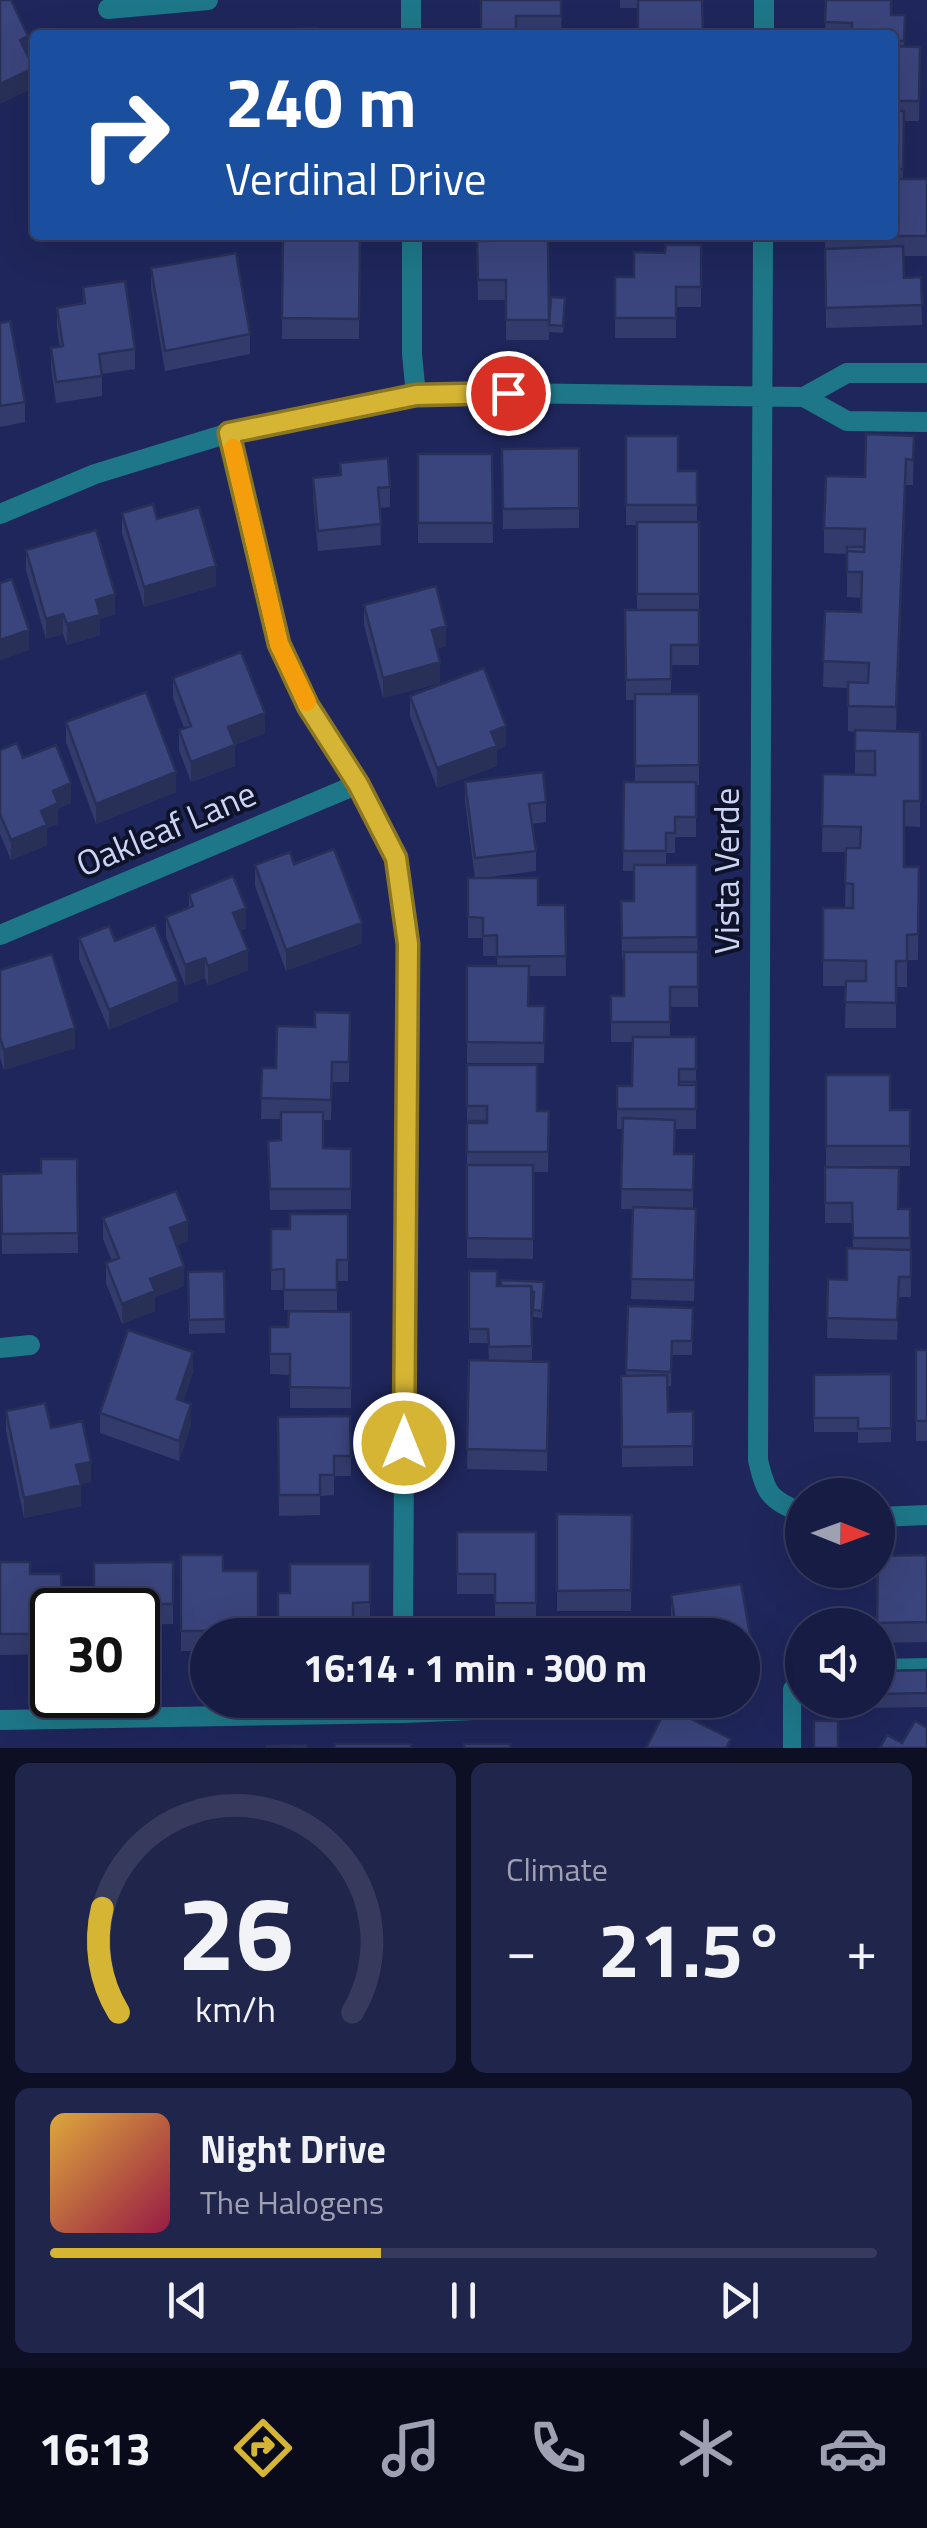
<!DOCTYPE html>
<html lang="en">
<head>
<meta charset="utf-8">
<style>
  :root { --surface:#171c44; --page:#20254b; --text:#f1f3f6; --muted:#9ea1b2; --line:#363a5d; --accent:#d6b534 }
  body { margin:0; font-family:"Titillium Web",sans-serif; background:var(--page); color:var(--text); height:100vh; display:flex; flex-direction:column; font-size:38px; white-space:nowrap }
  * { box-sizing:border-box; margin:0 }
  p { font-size:32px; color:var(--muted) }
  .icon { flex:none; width:55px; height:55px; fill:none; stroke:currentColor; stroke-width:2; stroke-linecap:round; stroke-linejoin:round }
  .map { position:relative; height:1748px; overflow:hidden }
  .drawer { display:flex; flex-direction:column; gap:15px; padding:15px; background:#0d0f25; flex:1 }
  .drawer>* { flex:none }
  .banner { position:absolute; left:30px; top:30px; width:868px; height:210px; border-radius:10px; box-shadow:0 10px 40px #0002,0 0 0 2px var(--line); background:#1a4fa0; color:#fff; overflow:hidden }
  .needle { width:65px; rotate:91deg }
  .fabs { position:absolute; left:785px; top:1478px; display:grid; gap:20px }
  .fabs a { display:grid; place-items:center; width:110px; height:110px; border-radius:50%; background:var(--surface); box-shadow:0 10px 40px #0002,0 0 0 2px var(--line); font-size:50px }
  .speed { position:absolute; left:30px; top:1588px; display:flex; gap:20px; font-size:50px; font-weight:700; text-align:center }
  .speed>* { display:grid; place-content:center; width:130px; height:130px; border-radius:50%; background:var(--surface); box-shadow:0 10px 40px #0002,0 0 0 2px var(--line); line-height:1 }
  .speed .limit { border:5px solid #111; border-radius:15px; background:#fff; color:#111 }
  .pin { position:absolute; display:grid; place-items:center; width:85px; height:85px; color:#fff; margin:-42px; border:5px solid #fff; border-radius:50%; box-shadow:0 2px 10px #0007 }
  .me { position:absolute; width:110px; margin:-55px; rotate:0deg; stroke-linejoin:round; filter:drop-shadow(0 0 8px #0008) }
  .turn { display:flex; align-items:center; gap:35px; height:210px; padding:0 30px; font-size:45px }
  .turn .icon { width:130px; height:130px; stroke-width:2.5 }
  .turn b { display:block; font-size:70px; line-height:85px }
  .big { font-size:75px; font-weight:700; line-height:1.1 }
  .drawer .tile { flex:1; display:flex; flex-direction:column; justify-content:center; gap:15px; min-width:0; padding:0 35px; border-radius:15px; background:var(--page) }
  .drawer .dial { align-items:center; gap:0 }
  .dial svg { height:260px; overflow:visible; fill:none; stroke:var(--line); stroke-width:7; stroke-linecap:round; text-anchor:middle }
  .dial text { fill:var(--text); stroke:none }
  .song { display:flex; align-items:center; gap:30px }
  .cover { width:120px; height:120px; border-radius:15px; background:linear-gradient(135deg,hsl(40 70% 55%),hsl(340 70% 35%)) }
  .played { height:10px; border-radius:5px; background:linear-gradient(90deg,var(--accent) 40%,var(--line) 40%) }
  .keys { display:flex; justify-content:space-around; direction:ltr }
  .heat { display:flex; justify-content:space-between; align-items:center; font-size:55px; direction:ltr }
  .drawer .tiles { flex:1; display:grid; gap:15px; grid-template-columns:1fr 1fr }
  .tile:last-child { grid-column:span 2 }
  .trip { position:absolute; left:190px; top:1618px; width:570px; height:100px; border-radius:50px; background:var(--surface); box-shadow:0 10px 40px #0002,0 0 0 2px var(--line); font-weight:700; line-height:100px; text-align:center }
  .tab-bar { display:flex; height:160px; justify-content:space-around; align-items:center; background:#090b1b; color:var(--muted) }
  .tab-bar .icon { width:70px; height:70px }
  .tab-bar .active { color:var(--accent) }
  .tab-bar b { font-size:45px; color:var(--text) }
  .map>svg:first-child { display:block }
</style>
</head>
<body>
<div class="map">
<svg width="927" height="1748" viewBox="0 0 927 1748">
  <rect width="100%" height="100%" fill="#1f265b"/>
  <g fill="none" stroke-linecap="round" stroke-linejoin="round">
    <path stroke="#1e7788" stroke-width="18" d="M878,1668L927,1667
      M792,1748V1689L802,1680"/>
    <path stroke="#1e7788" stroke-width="20" d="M411,0V35
      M108,9L208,0
      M764,35V0
      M412,235V354L416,395
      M763,235L758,1460C766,1494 769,1499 802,1513
      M804,397L847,421L927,422
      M229,433L279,644L308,706L358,784L396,858L407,944L403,1635
      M0,514L95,474L229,433L416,395L507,393L804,397L847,373H927
      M0,935L358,784
      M0,1348L30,1345
      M878,1517L927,1515
      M0,1720L403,1713L523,1708L566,1700"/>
  </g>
  <path fill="#333b6c" d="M481,0H562L561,35H481Z
    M620,0H702L638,8H620Z
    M826,0L891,15H905L904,46L920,47L919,121H904L903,179H927V256H903L904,278L921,277L922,325L826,328L825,235H892V35H825Z
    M283,235L360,237L359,339H282Z
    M480,235H564V240H543H548L549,340H506V300H478L477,241L512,240H480Z
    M610,235H699V241H610Z
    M701,245V307H676V338H615V277H634L665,253Z
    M151,268L250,334V354L165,371L151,288Z
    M83,287L135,349V369L102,374V396L56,403L51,368V348L60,347L57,328V308L83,304Z
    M551,297L565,298L563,333L549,332Z
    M0,323L25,402V422L0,427Z
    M626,436L678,471H697V522H699V665H671V694H699V785H696V837H675V853H666V865H697L698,1007H670V1037H696V1129H675V1154H694L693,1209L696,1229L694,1301L631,1299L633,1209H621L623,1129H617V1086H632V1042H611V996H624V958H622L621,901H634V871H623L624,782H635V700H626L625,610H637V525H626Z
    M914,436L913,485H906L896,731L920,732V827L904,826V867H919L918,960H907V987H896V1028H845L846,986H823V908H845L846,852H822L823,774H855V732L848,731V688L823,687L825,611L861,612L862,598L847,597V554L824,553V528L865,477Z
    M579,448V528L503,529L502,449Z
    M418,454H492L493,543H418Z
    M340,463L390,487V507L380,508L381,545L318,551L313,498V478L340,476Z
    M122,513L157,519L216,586L144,607L122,533Z
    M26,550L115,614L100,619V635L67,645L63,634L46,639L26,570Z
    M364,605L446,646L436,649L440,683L383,698L364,625Z
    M173,678L265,733L235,745V766L191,782L179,750V730L184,728L173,698Z
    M410,696L506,746L497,750V766L437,788L410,716Z
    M66,722L176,792L96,824L66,742Z
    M0,750L23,758L71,803L58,809V824L47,828V845L11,860L0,834Z
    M465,782L546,802V822L532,824L536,851V871L482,878L538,905H565L566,976H529V1006H545L544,1063H467V966H497V956H483V938H468V878H475L465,802Z
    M294,864L362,943L286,971L255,886V865Z
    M189,894L246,928L240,931L248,970L208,986L205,978L185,986L166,937V917L189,908Z
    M79,938L115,941L178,1001L109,1030L79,959Z
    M0,970L75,1048L4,1070L0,1058Z
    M350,1013L349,1082H332L331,1120H323V1148L351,1149V1209L270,1210L268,1141L281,1140V1119H261L262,1068H276L315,1027Z
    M467,1065L537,1111H549L548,1172H533V1259L467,1258Z
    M826,1075L890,1110H910V1166H826Z
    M77,1159L78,1253L2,1254L1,1174L41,1173Z
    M825,1167L899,1209H910L911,1297H899L897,1340L827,1338L828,1279L847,1280L853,1248L852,1223H825Z
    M348,1214V1281H337V1310H284V1290H271V1229H290Z
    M103,1218L188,1241L176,1246L184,1286L155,1297V1311L122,1324L106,1283V1263L112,1261L103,1239Z
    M224,1271L225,1333L189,1334L188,1272Z
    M469,1271L497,1286L544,1282L542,1318L533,1317L534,1299H532V1360L498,1361L549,1362L547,1471L467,1469L469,1360L489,1361L488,1343H469Z
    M628,1306L693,1308L692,1355H672L671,1386H667L668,1412L693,1446V1466L622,1467L621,1376H626Z
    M351,1312V1408H290V1375L270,1374V1327H288Z
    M916,1350H927V1441H916Z
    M193,1372L183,1402L191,1425L179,1461L100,1433V1413Z
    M891,1374V1442L858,1443V1432H814V1375Z
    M6,1411L51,1428L91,1482L81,1484V1506L24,1518L6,1431Z
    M278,1417L351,1456V1476H334V1495L320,1496V1515L279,1516Z
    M557,1514L632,1515L631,1611H557Z
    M457,1532H536V1623H495V1594H457Z
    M181,1555L223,1571H258V1635H208V1651H181Z
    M927,1555V1642L878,1643L876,1570Z
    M0,1562L30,1574L52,1610V1654L0,1655Z
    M173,1562V1624L138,1625V1610H94Z
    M370,1564V1622L353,1623V1635H278V1593H290Z
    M671,1595L750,1635V1655L742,1656V1635H674L671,1616Z
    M927,1670V1707L864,1708L863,1700H878V1671Z"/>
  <path fill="#293058" d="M28,36V56L20,40Z
    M34,68V88L0,104V84Z
    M906,459V485L896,733V707Z
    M216,566V586L144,607V587Z
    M115,594V614L100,619V635L67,645V624L96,600Z
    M63,614V634L46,639V619Z
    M446,626V646L432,650V630Z
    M29,630V650L0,661V640Z
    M440,662V683L383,698V678Z
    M265,713V733L228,748V727Z
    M506,726V746L497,750V766L437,788V768L491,732Z
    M235,745V766L191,782V762Z
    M176,772V792L96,824V804Z
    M71,783V803L58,809V824L47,828V845L11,860V840L41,811L53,791Z
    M246,908V928L233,933V913Z
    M362,923V943L286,971V950Z
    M248,950V970L208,986V966Z
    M205,958V978L185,986V965Z
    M178,981V1001L109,1030V1010Z
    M75,1028V1048L4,1070V1050Z
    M188,1221V1241L170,1248V1228Z
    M184,1266V1286L155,1297V1311L122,1324V1304L150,1279Z
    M193,1352V1372L177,1420V1399Z
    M191,1404V1425L179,1461V1441Z
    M91,1462V1482L76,1485V1465Z
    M81,1485V1506L24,1518V1498Z"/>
  <path fill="#3b457d" stroke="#293058" stroke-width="2.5" d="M0,0H11L28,36L20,40L34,68L0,84Z
    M481,0H561V16H516V32L481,31Z
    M638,0H702L703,35H638Z
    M826,0H891V15H905L904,41H892V35H852V23L825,22Z
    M316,28L317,35H278V30Z
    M892,46L920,47L919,101H892Z
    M892,111H904L903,169H892Z
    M892,179H927V236H825L892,235Z
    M283,235L360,237L359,319L282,318Z
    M512,235H543V240H512Z
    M548,240L549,320H506V280H478L477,241Z
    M666,245H701V287H676V318H615V277H634V252L665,253Z
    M903,246L904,278L921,277L922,305L826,308L825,249Z
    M236,253L250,334L165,351L151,268Z
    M125,281L135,349L99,354L102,376L56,382L51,348L63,346L57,308L85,303L83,287Z
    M551,297L565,298L563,326L549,325Z
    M10,321L25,402L0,406V323Z
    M866,434L914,436L913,460L906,459L896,707L848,706V682L868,683L869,663L823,661L825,611L861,612L862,572H847V551L864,552L865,529L824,528L826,476L865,477Z
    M626,436H678V471H697V505H626Z
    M579,448V508L503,509L502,449Z
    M418,454H492L493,523H418Z
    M388,458L390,487L378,488L381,524L318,531L313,478L341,475L340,463Z
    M153,504L157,519L199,507L216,566L144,587L122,513Z
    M637,522H699V594H637Z
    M96,530L115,594L96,600L100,615L67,624L63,614L46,619L26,550Z
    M847,547H864V552L847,551Z
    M12,579L29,630L0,640V583Z
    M436,586L446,626L432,630L440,662L383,678L364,605Z
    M625,610H699V645H671V679L626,680Z
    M241,652L265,713L228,727L235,745L191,762L179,730L191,726L173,678Z
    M484,668L506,726L491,732L497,746L437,768L410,696Z
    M146,692L176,772L96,804L66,722Z
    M635,694H699V765L635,766Z
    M855,730L920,732V801H904V867H919L918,934L907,935V961H896V1003L845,1002L846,981H866V961L823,960V908H853V884L845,883L846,848H860L861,827L822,826L823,774L875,775V751H855Z
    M17,743L23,758L56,745L71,783L53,791L58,803L41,811L47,825L11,840L0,814V750Z
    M543,772L546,802L529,804L536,851L475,858L465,782Z
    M624,782H696V817H675V833H666V851H623Z
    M334,849L362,923L286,950L255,865L290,852L294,864Z
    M634,865H697V937L622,938L621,901H634Z
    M233,876L246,908L233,913L248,950L208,966L205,958L185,965L166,917L193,906L189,894Z
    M468,878H538V905H565L566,956L497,957V935L483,936V918L468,917Z
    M155,925L178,981L109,1010L79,938L109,926L115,941Z
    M624,952H698V987H670V1022H611V996H624Z
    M52,954L75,1028L4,1050L0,1038V970Z
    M467,966H529L528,1006H545L544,1043L467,1042Z
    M315,1012L350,1013L349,1062H332L331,1100L261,1098L262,1068H276L277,1026L315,1027Z
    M633,1037H696V1069H679V1085H696V1109H617V1086H632Z
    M467,1065H537V1111H549L548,1152H467V1123H487V1106H467Z
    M826,1075H890V1110H910V1146H826Z
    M679,1082H696V1096V1085H679Z
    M281,1112H323V1148L351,1149V1189H270L268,1141L281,1140Z
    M623,1118L675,1120L674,1154H694L693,1190L621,1189Z
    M469,1121H484V1123H468Z
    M41,1159H77L78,1233L2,1234L1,1174L41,1173Z
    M467,1165H533V1239L467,1238Z
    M825,1167L899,1168L898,1209H910V1238H853L852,1203H825Z
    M176,1191L188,1221L170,1228L184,1266L150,1279L155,1291L122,1304L106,1263L119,1258L103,1218Z
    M633,1207L696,1209L694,1280L631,1279Z
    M290,1214H348V1260H337V1290H284V1269L271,1270V1229H290Z
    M847,1248L911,1250V1277H899L897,1320L827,1318L828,1279L847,1280Z
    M224,1271L225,1319L189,1320L188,1272Z
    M469,1271H497V1286H531L532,1346L489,1347L488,1329H469Z
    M501,1280L544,1282L542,1311L533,1310L534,1292L532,1291L531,1286H501Z
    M628,1306L693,1308L692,1341H672L671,1372L626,1370Z
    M289,1311L351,1312V1388L290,1387V1354H270V1327H288Z
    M128,1330L193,1352L177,1399L191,1404L179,1441L100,1413Z
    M916,1350H927V1421H916Z
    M469,1360L549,1362L547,1451L467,1449Z
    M891,1374V1428L858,1429V1418H814V1375Z
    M667,1375L668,1412L693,1411V1446L622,1447L621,1376Z
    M45,1403L51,1428L82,1421L91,1462L76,1465L81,1485L24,1498L6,1411Z
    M350,1416L351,1456H334V1475H320V1495H279L278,1417Z
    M557,1514L632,1515L631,1590L557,1591Z
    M457,1532H536V1603H495V1574H457Z
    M181,1555H223V1571H258V1631H181Z
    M927,1555V1622L877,1623L878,1556Z
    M0,1562H30V1574H61L62,1610H52V1634H0Z
    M173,1562V1604H135V1610H94V1563Z
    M290,1564H370V1602L353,1603V1617L323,1618V1627L278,1628V1593H290Z
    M741,1584L750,1635H677L671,1595Z
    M927,1670V1693L878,1694V1671Z
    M667,1707L731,1739L726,1748H646Z
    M814,1721H838V1748H814Z
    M915,1721L927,1728V1748H880L887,1735L902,1743Z
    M335,1744H411V1748H335Z
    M464,1744H510V1748H464Z
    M306,1745V1748H267V1746Z"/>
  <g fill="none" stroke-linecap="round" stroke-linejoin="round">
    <defs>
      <path id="route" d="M404,1443L408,944L396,858L358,784L308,706L279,644L229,433L416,395L508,393"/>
    </defs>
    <use href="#route" stroke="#8b7622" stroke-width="25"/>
    <use href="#route" stroke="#d6b534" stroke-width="18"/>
    <path stroke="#f59e0b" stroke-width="18" d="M233,448L279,644L307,702"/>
  </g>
  <g text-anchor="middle" stroke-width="8" stroke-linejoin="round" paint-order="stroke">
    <g font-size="35" fill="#cbd4f5" stroke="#0f132a">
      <text transform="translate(166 829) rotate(-23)" y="12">Oakleaf Lane</text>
      <text transform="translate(727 871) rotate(-90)" y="12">Vista Verde</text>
    </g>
  </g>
</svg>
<div class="fabs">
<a><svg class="needle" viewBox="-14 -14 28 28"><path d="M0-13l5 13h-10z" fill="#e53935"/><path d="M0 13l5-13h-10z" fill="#9ea1b2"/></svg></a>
<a><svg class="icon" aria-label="sound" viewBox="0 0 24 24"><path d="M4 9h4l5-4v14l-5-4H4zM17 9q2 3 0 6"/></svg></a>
</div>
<div class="speed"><div class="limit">30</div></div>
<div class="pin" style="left:508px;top:393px;background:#d93025"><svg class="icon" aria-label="arrive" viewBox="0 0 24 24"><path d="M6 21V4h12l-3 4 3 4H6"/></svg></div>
<svg class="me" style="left:404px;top:1443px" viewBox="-20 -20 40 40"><circle r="17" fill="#d6b534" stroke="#fff" stroke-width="3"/><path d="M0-11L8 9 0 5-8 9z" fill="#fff"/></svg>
<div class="trip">16:14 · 1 min · 300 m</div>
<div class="banner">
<div class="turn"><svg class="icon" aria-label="right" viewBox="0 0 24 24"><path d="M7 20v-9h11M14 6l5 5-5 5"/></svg><div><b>240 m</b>Verdinal Drive</div></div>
</div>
</div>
<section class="drawer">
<div class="tiles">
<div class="tile dial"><svg viewBox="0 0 100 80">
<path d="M14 69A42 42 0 1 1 86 69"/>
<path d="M14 69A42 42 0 0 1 9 37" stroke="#d6b534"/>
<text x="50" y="56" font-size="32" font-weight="700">26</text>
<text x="50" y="72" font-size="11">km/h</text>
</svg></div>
<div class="tile"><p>Climate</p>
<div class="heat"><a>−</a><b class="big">21.5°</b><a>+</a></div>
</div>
<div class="tile">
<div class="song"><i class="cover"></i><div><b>Night Drive</b><p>The Halogens</p></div></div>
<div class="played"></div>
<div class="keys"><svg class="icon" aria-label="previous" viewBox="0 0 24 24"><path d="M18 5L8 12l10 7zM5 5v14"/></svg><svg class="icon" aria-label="pause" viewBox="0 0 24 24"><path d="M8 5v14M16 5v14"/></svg><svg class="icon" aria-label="next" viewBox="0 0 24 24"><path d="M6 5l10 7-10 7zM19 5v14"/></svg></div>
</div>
</div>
</section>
<nav class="tab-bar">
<b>16:13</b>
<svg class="icon active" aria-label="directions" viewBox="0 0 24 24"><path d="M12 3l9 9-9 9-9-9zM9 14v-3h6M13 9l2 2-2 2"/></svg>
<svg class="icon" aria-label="music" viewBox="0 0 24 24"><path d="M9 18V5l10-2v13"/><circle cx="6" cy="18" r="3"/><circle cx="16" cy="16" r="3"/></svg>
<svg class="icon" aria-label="phone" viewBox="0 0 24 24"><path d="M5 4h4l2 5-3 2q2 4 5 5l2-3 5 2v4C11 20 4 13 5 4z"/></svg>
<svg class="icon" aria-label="climate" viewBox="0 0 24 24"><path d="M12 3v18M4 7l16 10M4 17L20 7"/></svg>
<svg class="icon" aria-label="car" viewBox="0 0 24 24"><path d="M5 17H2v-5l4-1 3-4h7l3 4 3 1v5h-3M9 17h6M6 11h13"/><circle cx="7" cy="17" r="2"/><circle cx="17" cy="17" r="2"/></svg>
</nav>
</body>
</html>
